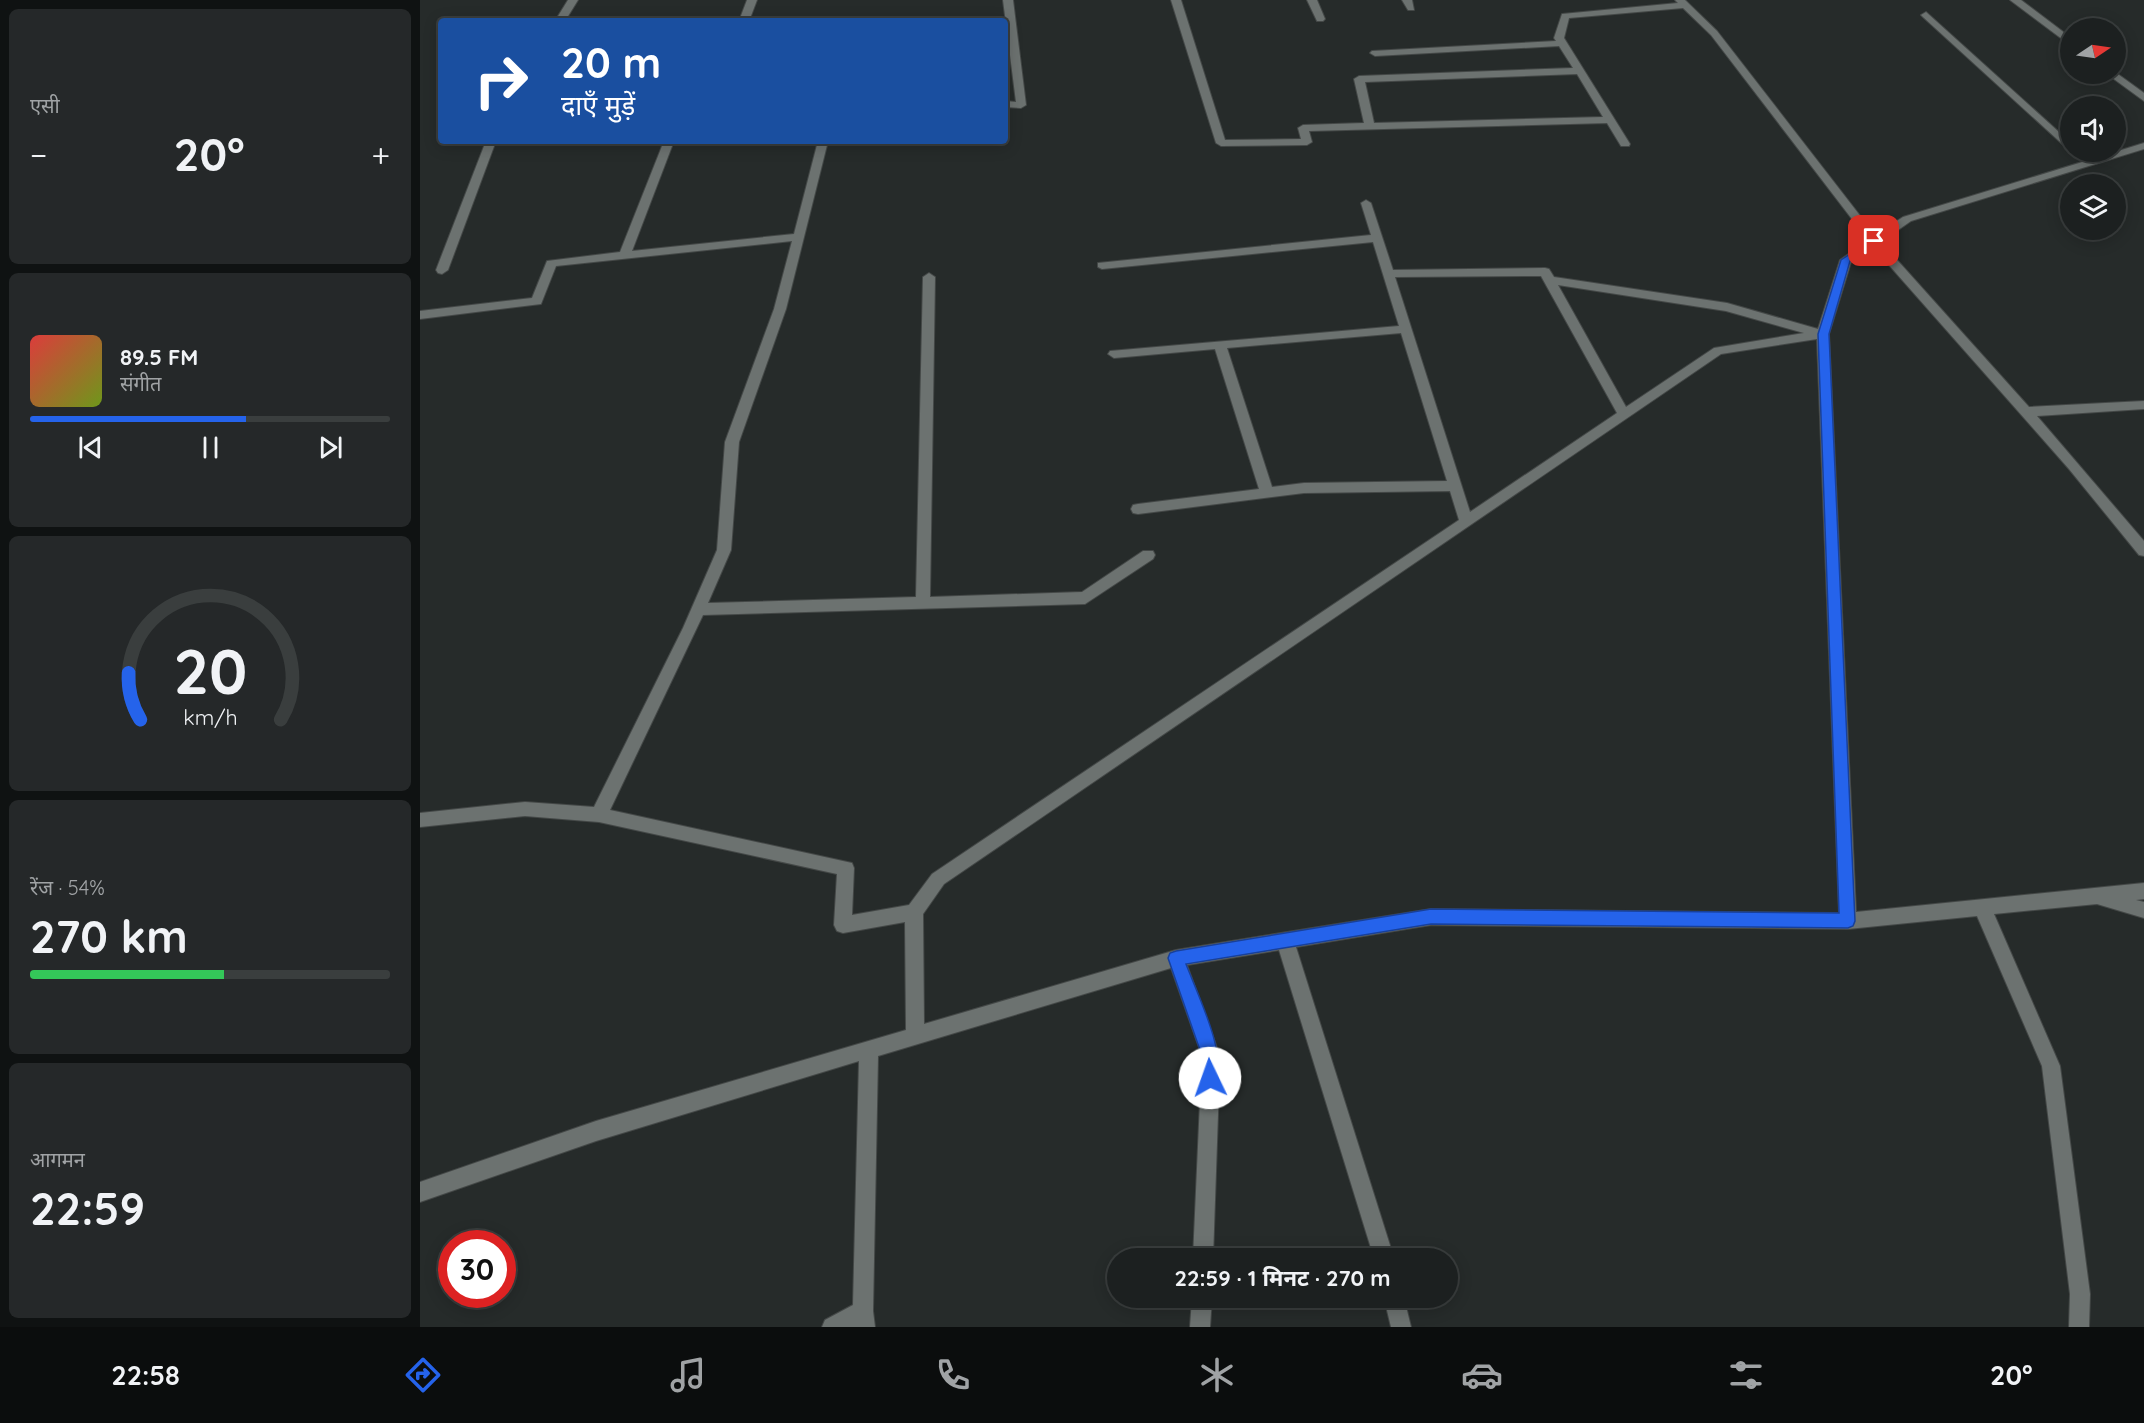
<!DOCTYPE html>
<html lang="hi">
<head>
<meta charset="utf-8">
<style>
  :root { --surface:#1c2020; --page:#252829; --text:#f1f3f6; --muted:#a0a3a5; --line:#3a3e3e; --accent:#2563eb }
  body { margin:0; font-family:Quicksand,"Noto Sans Devanagari",sans-serif; background:var(--page); color:var(--text); height:100vh; display:flex; flex-direction:column; font-size:22px; white-space:nowrap }
  * { box-sizing:border-box; margin:0 }
  p { font-size:20px; color:var(--muted) }
  .icon { flex:none; width:33px; height:33px; fill:none; stroke:currentColor; stroke-width:2; stroke-linecap:round; stroke-linejoin:round }
  .map { position:relative; flex:1; overflow:hidden }
  .drawer { display:flex; flex-direction:column; gap:9px; padding:9px; background:#0f1212; width:420px }
  .drawer>* { flex:none }
  .top-card { position:absolute; left:18px; top:18px; width:570px; height:126px; border-radius:6px; box-shadow:0 3px 15px #0003,0 0 0 2px var(--line); background:#1a4fa0; color:#fff; overflow:hidden }
  .needle { width:39px; rotate:77deg }
  .buttons { position:absolute; left:1640px; top:18px; display:grid; gap:12px }
  .buttons a { display:grid; place-items:center; width:66px; height:66px; border-radius:50%; background:var(--surface); box-shadow:0 3px 15px #0003,0 0 0 2px var(--line); font-size:30px }
  .speed { position:absolute; left:18px; top:1230px; display:flex; gap:12px; font-size:30px; font-weight:700; text-align:center }
  .speed>* { display:grid; place-content:center; width:78px; height:78px; border-radius:50%; background:var(--surface); box-shadow:0 3px 15px #0003,0 0 0 2px var(--line); line-height:1 }
  .speed .limit { border:9px solid #d22; background:#fff; color:#111 }
  .pin { position:absolute; display:grid; place-items:center; width:51px; height:51px; color:#fff; margin:-26px; border-radius:12px; box-shadow:0 3px 9px #0006 }
  .me { position:absolute; width:66px; margin:-33px; rotate:357deg; stroke-linejoin:round; filter:drop-shadow(0 0 4px #0008) }
  .turn { display:flex; align-items:center; gap:21px; height:126px; padding:0 24px; font-size:27px }
  .turn .icon { width:78px; height:78px; stroke-width:2.5 }
  .turn b { display:block; font-size:42px; line-height:51px }
  .big { font-size:45px; font-weight:700; line-height:1.1 }
  .drawer .tile { flex:1; display:flex; flex-direction:column; justify-content:center; gap:9px; min-width:0; padding:0 21px; border-radius:9px; background:var(--page) }
  .drawer .dial { align-items:center; gap:0 }
  .dial svg { height:156px; overflow:visible; fill:none; stroke:var(--line); stroke-width:7; stroke-linecap:round; text-anchor:middle }
  .dial text { fill:var(--text); stroke:none }
  .song { display:flex; align-items:center; gap:18px }
  .cover { width:72px; height:72px; border-radius:9px; background:linear-gradient(135deg,hsl(0 70% 55%),hsl(80 70% 35%)) }
  .played { height:6px; border-radius:3px; background:linear-gradient(90deg,var(--accent) 60%,var(--line) 60%) }
  .keys { display:flex; justify-content:space-around; direction:ltr }
  .heat { display:flex; justify-content:space-between; align-items:center; font-size:33px; direction:ltr }
  .charge { height:9px; border-radius:4px; background:linear-gradient(90deg,#34c759 54%,var(--line) 0) }
  .trip { position:absolute; left:687px; top:1248px; width:351px; height:60px; border-radius:30px; background:var(--surface); box-shadow:0 3px 15px #0003,0 0 0 2px var(--line); font-weight:700; line-height:60px; text-align:center }
  .dock { display:flex; height:96px; justify-content:space-around; align-items:center; background:#0b0d0d; color:var(--muted) }
  .dock .icon { width:42px; height:42px }
  .dock .on { color:var(--accent) }
  .dock b { font-size:27px; color:var(--text) }
  main { display:flex; flex:1; min-height:0 }
  .map>svg:first-child { display:block }
</style>
</head>
<body>
<main>
<section class="drawer">
<div class="tile"><p>एसी</p>
<div class="heat"><a>−</a><b class="big">20°</b><a>+</a></div>
</div>
<div class="tile">
<div class="song"><i class="cover"></i><div><b>89.5 FM</b><p>संगीत</p></div></div>
<div class="played"></div>
<div class="keys"><svg class="icon" aria-label="previous" viewBox="0 0 24 24"><path d="M18 5L8 12l10 7zM5 5v14"/></svg><svg class="icon" aria-label="pause" viewBox="0 0 24 24"><path d="M8 5v14M16 5v14"/></svg><svg class="icon" aria-label="next" viewBox="0 0 24 24"><path d="M6 5l10 7-10 7zM19 5v14"/></svg></div>
</div>
<div class="tile dial"><svg viewBox="0 0 100 80">
<path d="M14 69A42 42 0 1 1 86 69"/>
<path d="M14 69A42 42 0 0 1 8 45" stroke="#2563eb"/>
<text x="50" y="56" font-size="32" font-weight="700">20</text>
<text x="50" y="72" font-size="11">km/h</text>
</svg></div>
<div class="tile"><p>रेंज · 54%</p><b class="big">270 km</b><div class="charge"></div></div>
<div class="tile"><p>आगमन</p><b class="big">22:59</b></div>
</section>
<div class="map">
<svg width="1724" height="1327" viewBox="0 0 1724 1327">
  <rect width="100%" height="100%" fill="#262b2a"/>
  <g fill="none" stroke-linecap="round" stroke-linejoin="round">
    <defs>
      <path id="minor" d="M148,0H158L145,21H135Z
        M327,0H337L329,21H319Z
        M583,0H593L606,105L601,108L585,107V101L596,102Z
        M751,0H761L805,140L881,139L878,128L883,125L944,123L934,79L939,76L1153,68L1139,46L955,56L950,53L952,51L1136,41L1134,38L1142,14L1258,3L1255,0H1265L1297,31L1455,235L1483,217L1724,143V149L1491,221L1461,242L1609,407L1724,401V409L1617,416L1724,541V556L1719,555L1649,469L1453,247L1431,262L1409,334L1436,912L1724,883V899L1716,900L1724,902V918L1677,904L1574,914L1640,1066L1670,1294L1669,1327H1649L1650,1294L1622,1066L1557,916L1428,929L1011,925L876,947L974,1258H954L859,950L767,965L800,1056L793,1258H773L782,1056L751,968L458,1056L453,1311L455,1327H402L405,1320L433,1305L439,1061L176,1141L0,1202V1182L176,1121L486,1030L485,922L423,933L417,931L414,925L417,874L179,822L105,816L0,827V813L105,802L174,807L263,628L297,550L305,442L354,309L372,241L136,266L121,304L0,319V311L112,298L127,261L200,252L244,141H254L212,251L374,234L398,141H408L366,309L319,442L311,550L288,603L496,597L503,277L509,273L515,277L510,597L662,592L723,551H733L735,555L733,559L665,604L283,615L190,810L432,863L434,868L432,915L489,905L512,874L1039,520L1030,491L884,493L718,514L713,513L711,509L713,505L718,504L839,489L795,349L694,358L688,354L690,351L979,326L953,242L682,269L678,267V263L951,235L941,203L946,200L951,203L973,270L1125,268L1129,269L1134,277L1307,303L1398,329L1420,260L1448,240L1291,35L1263,8L1149,18L1144,38L1210,144L1209,146H1201L1187,123L889,131L892,142L887,145L801,146L796,143ZM1157,74L1183,117L954,123L945,82ZM1121,276L1197,413L1050,512L975,277ZM1138,285L1306,311L1384,333L1294,348L1206,407ZM981,333L1027,481L884,483L852,487L807,348ZM1397,339L1419,913L1011,909L756,950L504,1024L503,914L524,884L1301,354Z
        M887,0H897L905,19L903,21H897Z
        M982,0H992L994,10H988Z
        M1590,0H1601L1650,37V45Z
        M1506,12L1650,142V151L1503,17L1501,15Z
        M1695,72L1724,93V101L1687,74Z
        M66,141H76L28,270L22,274L18,273L16,270Z
        M772,1298H792L790,1327H770Z
        M964,1298H984L991,1327H971Z"/>
    </defs>
    <use href="#minor" stroke="#444847" stroke-width="2"/>
    <use href="#minor" fill="#6c7270" fill-rule="evenodd"/>
  </g>
  <path fill="#2563eb" stroke="#184099" stroke-width="1.5" d="M1454,238L1458,239V243L1430,261L1409,334L1435,921L1433,926L1428,928L1011,924L766,964C777,993 808,1056 796,1084L790,1087L784,1084L782,1078V1056L748,958L750,953L756,951L1011,909L1419,913L1398,334L1421,260Z"/>
</svg>
<div class="buttons">
<a><svg class="needle" viewBox="-14 -14 28 28"><path d="M0-13l5 13h-10z" fill="#e53935"/><path d="M0 13l5-13h-10z" fill="#a0a3a5"/></svg></a>
<a><svg class="icon" aria-label="sound" viewBox="0 0 24 24"><path d="M4 9h4l5-4v14l-5-4H4zM17 9q2 3 0 6"/></svg></a>
<a><svg class="icon" aria-label="layers" viewBox="0 0 24 24"><path d="M12 4l9 5-9 5-9-5zM3 14l9 5 9-5"/></svg></a>
</div>
<div class="speed"><div class="limit">30</div></div>
<div class="pin" style="left:1454px;top:241px;background:#d93025"><svg class="icon" aria-label="arrive" viewBox="0 0 24 24"><path d="M6 21V4h12l-3 4 3 4H6"/></svg></div>
<svg class="me" style="left:790px;top:1078px" viewBox="-20 -20 40 40"><circle r="19" fill="#fff"/><path d="M0-13L10 11 0 6-10 11z" fill="#2563eb"/></svg>
<div class="trip">22:59 · 1 मिनट · 270 m</div>
<div class="top-card">
<div class="turn"><svg class="icon" aria-label="right" viewBox="0 0 24 24"><path d="M7 20v-9h11M14 6l5 5-5 5"/></svg><div><b>20 m</b>दाएँ मुड़ें</div></div>
</div>
</div>
</main>
<nav class="dock">
<b>22:58</b>
<svg class="icon on" aria-label="directions" viewBox="0 0 24 24"><path d="M12 3l9 9-9 9-9-9zM9 14v-3h6M13 9l2 2-2 2"/></svg>
<svg class="icon" aria-label="music" viewBox="0 0 24 24"><path d="M9 18V5l10-2v13"/><circle cx="6" cy="18" r="3"/><circle cx="16" cy="16" r="3"/></svg>
<svg class="icon" aria-label="phone" viewBox="0 0 24 24"><path d="M5 4h4l2 5-3 2q2 4 5 5l2-3 5 2v4C11 20 4 13 5 4z"/></svg>
<svg class="icon" aria-label="climate" viewBox="0 0 24 24"><path d="M12 3v18M4 7l16 10M4 17L20 7"/></svg>
<svg class="icon" aria-label="car" viewBox="0 0 24 24"><path d="M5 17H2v-5l4-1 3-4h7l3 4 3 1v5h-3M9 17h6M6 11h13"/><circle cx="7" cy="17" r="2"/><circle cx="17" cy="17" r="2"/></svg>
<svg class="icon" aria-label="filters" viewBox="0 0 24 24"><path d="M4 7h16M4 17h16"/><circle cx="9" cy="7" r="2"/><circle cx="15" cy="17" r="2"/></svg>
<b>20°</b>
</nav>
</body>
</html>
